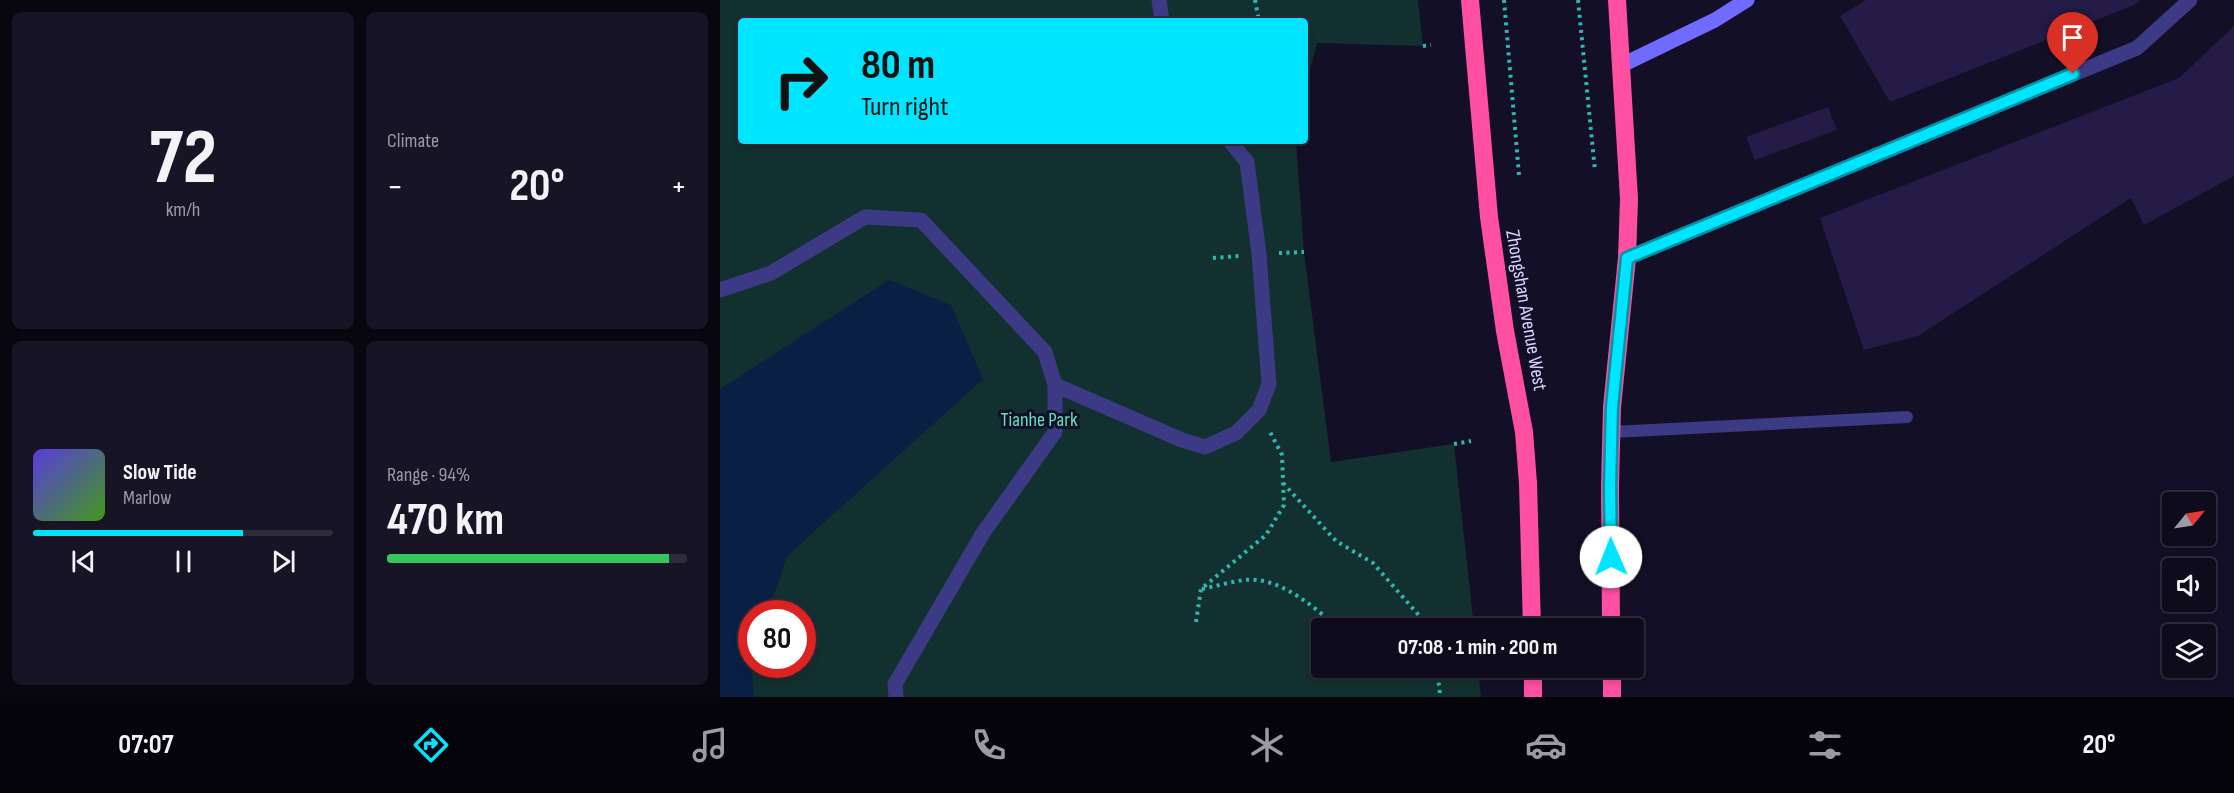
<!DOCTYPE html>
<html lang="en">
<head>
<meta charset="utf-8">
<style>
  :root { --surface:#0e0b1c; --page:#171425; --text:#f1f3f6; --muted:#9b9ba3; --line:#2e2b3b; --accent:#00e5ff }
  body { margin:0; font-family:"Sofia Sans Condensed",sans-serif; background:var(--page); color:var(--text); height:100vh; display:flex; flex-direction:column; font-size:22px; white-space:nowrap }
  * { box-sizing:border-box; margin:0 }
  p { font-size:20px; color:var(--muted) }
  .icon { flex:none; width:33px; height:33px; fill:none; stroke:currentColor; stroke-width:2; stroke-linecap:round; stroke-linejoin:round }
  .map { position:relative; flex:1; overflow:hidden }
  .side { display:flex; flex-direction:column; gap:12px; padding:12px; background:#08060f; width:720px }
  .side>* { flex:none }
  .top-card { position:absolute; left:18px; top:18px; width:570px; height:126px; border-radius:6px; box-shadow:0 3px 9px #0003,0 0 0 2px var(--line); background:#00e5ff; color:#111; overflow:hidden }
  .needle { width:39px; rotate:60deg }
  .tools { position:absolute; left:1442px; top:492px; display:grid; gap:12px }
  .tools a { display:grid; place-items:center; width:54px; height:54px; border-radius:6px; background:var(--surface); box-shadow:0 3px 9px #0003,0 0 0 2px var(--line); font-size:30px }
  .speed { position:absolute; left:18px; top:600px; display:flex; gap:12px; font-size:30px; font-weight:700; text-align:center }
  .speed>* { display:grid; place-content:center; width:78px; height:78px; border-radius:50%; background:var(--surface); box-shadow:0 3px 9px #0003,0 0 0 2px var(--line); line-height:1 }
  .speed .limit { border:9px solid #d22; background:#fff; color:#111 }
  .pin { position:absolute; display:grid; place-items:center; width:51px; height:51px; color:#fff; margin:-62px -26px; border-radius:50% 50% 50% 0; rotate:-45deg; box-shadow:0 0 6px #0007 }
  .pin .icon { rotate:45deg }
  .me { position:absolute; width:66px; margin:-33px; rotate:359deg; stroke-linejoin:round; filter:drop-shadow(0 0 4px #0008) }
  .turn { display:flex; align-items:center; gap:21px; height:126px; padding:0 24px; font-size:27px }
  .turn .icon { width:78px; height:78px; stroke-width:2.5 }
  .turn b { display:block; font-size:42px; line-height:51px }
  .big { font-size:45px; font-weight:700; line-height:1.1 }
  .side .tile { flex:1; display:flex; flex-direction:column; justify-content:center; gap:9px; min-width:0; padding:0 21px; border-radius:9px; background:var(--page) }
  .side .dial { align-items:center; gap:0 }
  .dial b { font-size:78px; line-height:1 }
  .song { display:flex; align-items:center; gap:18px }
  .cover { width:72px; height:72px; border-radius:9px; background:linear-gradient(135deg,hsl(250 70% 55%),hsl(100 70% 35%)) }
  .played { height:6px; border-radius:3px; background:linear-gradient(90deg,var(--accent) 70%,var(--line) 70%) }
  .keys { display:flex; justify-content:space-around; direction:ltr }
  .heat { display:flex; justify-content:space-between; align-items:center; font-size:33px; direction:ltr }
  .charge { height:9px; border-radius:4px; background:linear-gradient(90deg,#34c759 94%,var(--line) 0) }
  .side .tiles { flex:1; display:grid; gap:12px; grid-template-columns:repeat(2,1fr) }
  .trip { position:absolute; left:591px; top:618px; width:333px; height:60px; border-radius:6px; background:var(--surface); box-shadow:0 3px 9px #0003,0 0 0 2px var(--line); font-weight:700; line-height:60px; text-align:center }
  .tab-bar { display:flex; height:96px; justify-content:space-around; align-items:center; background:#06040b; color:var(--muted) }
  .tab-bar .icon { width:42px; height:42px }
  .tab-bar .selected { color:var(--accent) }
  .tab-bar b { font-size:27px; color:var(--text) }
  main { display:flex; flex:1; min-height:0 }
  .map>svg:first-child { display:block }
</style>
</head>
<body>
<main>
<section class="side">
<div class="tiles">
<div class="tile dial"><b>72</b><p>km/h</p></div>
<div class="tile"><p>Climate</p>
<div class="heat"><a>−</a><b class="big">20°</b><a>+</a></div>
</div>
<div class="tile">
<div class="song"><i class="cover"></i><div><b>Slow Tide</b><p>Marlow</p></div></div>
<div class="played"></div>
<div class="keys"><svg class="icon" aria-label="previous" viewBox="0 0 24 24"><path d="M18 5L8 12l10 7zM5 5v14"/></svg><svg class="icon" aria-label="pause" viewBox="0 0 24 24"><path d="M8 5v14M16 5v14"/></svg><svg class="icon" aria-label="next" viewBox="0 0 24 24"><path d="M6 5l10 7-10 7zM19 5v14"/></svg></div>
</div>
<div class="tile"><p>Range · 94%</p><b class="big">470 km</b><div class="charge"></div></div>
</div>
</section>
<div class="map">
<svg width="1514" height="697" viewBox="0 0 1514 697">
  <rect width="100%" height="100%" fill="#130f26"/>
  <path fill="#12302f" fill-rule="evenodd" d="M0,0H698L703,46L597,43L585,89V21H21V141H576L584,252L611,462L734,444L754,628H602V668H758L761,697H0ZM32,614H82V664H32Z"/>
  <path fill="#0a1f44" d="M169,280L231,305L263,379L67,556L48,613L32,614L31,664L34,697H0V389Z"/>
  <path fill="#241b47" d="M1146,0H1420L1414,5L1170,102L1120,16Z
    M1514,26V176L1424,225L1411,198L1198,336L1144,350L1100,218L1459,78Z
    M1108,107L1117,130L1035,160L1026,137Z"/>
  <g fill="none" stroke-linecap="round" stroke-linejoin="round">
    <path stroke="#2fb8b0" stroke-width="4" stroke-dasharray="3 4.5" stroke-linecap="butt" d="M535,0L539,21
      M784,0L799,175
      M858,0L875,171
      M703,46L711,45
      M559,253L584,252
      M493,258L519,256
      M734,444L751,441
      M563,483L616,541L653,563L703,620L705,628
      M482,589C496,586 510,582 524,580C560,576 593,607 619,628
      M476,622L481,589L546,535L564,505L562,455L549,430
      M715,668L720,689L719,697"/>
    <path stroke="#3d3a85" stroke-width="12" d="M892,432L1187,417"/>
    <path stroke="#3d3a85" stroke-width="15" d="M439,0L442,21
      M907,258L1417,48L1470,0
      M0,290L51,273L145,217L201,220L325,352L335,385
      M176,697L175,684L263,533L335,432V385L462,440L485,447L516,433L539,410L549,384L539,254L527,162L510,141"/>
    <path stroke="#6f6bff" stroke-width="15" d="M900,66L995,20L1027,0"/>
    <path stroke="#ff4fa3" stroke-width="18" d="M750,0L769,217L785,331L804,432L808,483L812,628
      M891,628L890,486L892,407L907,258L909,199L897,0
      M813,668V697
      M892,668V697"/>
  </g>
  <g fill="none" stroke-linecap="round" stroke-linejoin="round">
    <defs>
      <path id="route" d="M891,557L890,486L892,407L907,258L1353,74"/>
    </defs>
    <use href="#route" stroke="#0095a6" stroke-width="15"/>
    <use href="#route" stroke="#00e5ff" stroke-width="10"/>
  </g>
  <g text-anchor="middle" stroke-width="6" stroke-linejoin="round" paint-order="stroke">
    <g font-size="20" fill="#d9d4ff" stroke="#130f26">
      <text transform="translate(807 310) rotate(80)" y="7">Zhongshan Avenue West</text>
    </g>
    <g font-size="20" fill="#5fe0c0" stroke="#130f26">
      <text x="319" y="426">Tianhe Park</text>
    </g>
  </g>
</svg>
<div class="tools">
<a><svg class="needle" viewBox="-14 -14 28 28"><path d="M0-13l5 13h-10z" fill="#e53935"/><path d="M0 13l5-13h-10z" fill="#9b9ba3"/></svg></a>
<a><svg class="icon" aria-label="sound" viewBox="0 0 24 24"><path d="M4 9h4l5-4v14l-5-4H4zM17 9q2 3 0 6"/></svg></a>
<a><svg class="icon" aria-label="layers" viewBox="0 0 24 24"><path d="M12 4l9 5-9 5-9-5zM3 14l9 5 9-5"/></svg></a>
</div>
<div class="speed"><div class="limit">80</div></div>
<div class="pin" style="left:1353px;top:74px;background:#d93025"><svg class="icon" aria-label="arrive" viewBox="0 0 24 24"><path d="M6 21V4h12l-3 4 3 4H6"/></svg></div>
<svg class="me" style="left:891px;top:557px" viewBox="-20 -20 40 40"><circle r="19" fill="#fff"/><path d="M0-13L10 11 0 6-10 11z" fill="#00e5ff"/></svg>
<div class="trip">07:08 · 1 min · 200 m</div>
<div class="top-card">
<div class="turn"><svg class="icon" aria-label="right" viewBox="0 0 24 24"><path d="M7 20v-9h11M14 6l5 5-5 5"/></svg><div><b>80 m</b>Turn right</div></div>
</div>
</div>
</main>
<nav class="tab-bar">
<b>07:07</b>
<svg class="icon selected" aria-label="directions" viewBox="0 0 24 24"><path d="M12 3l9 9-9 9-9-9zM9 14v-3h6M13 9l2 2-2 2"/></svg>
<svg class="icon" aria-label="music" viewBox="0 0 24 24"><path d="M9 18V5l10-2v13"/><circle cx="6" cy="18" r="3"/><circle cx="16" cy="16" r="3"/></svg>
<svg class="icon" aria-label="phone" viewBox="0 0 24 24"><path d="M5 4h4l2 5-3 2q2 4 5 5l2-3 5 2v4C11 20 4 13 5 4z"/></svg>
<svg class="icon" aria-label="climate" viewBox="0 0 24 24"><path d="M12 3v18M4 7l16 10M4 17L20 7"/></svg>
<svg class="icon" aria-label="car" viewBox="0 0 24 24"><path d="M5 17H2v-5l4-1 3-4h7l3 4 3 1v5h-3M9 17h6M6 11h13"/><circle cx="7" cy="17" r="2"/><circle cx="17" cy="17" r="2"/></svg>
<svg class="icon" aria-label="filters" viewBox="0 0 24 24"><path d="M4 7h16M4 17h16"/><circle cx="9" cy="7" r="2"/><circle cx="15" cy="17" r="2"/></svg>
<b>20°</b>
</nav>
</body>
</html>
